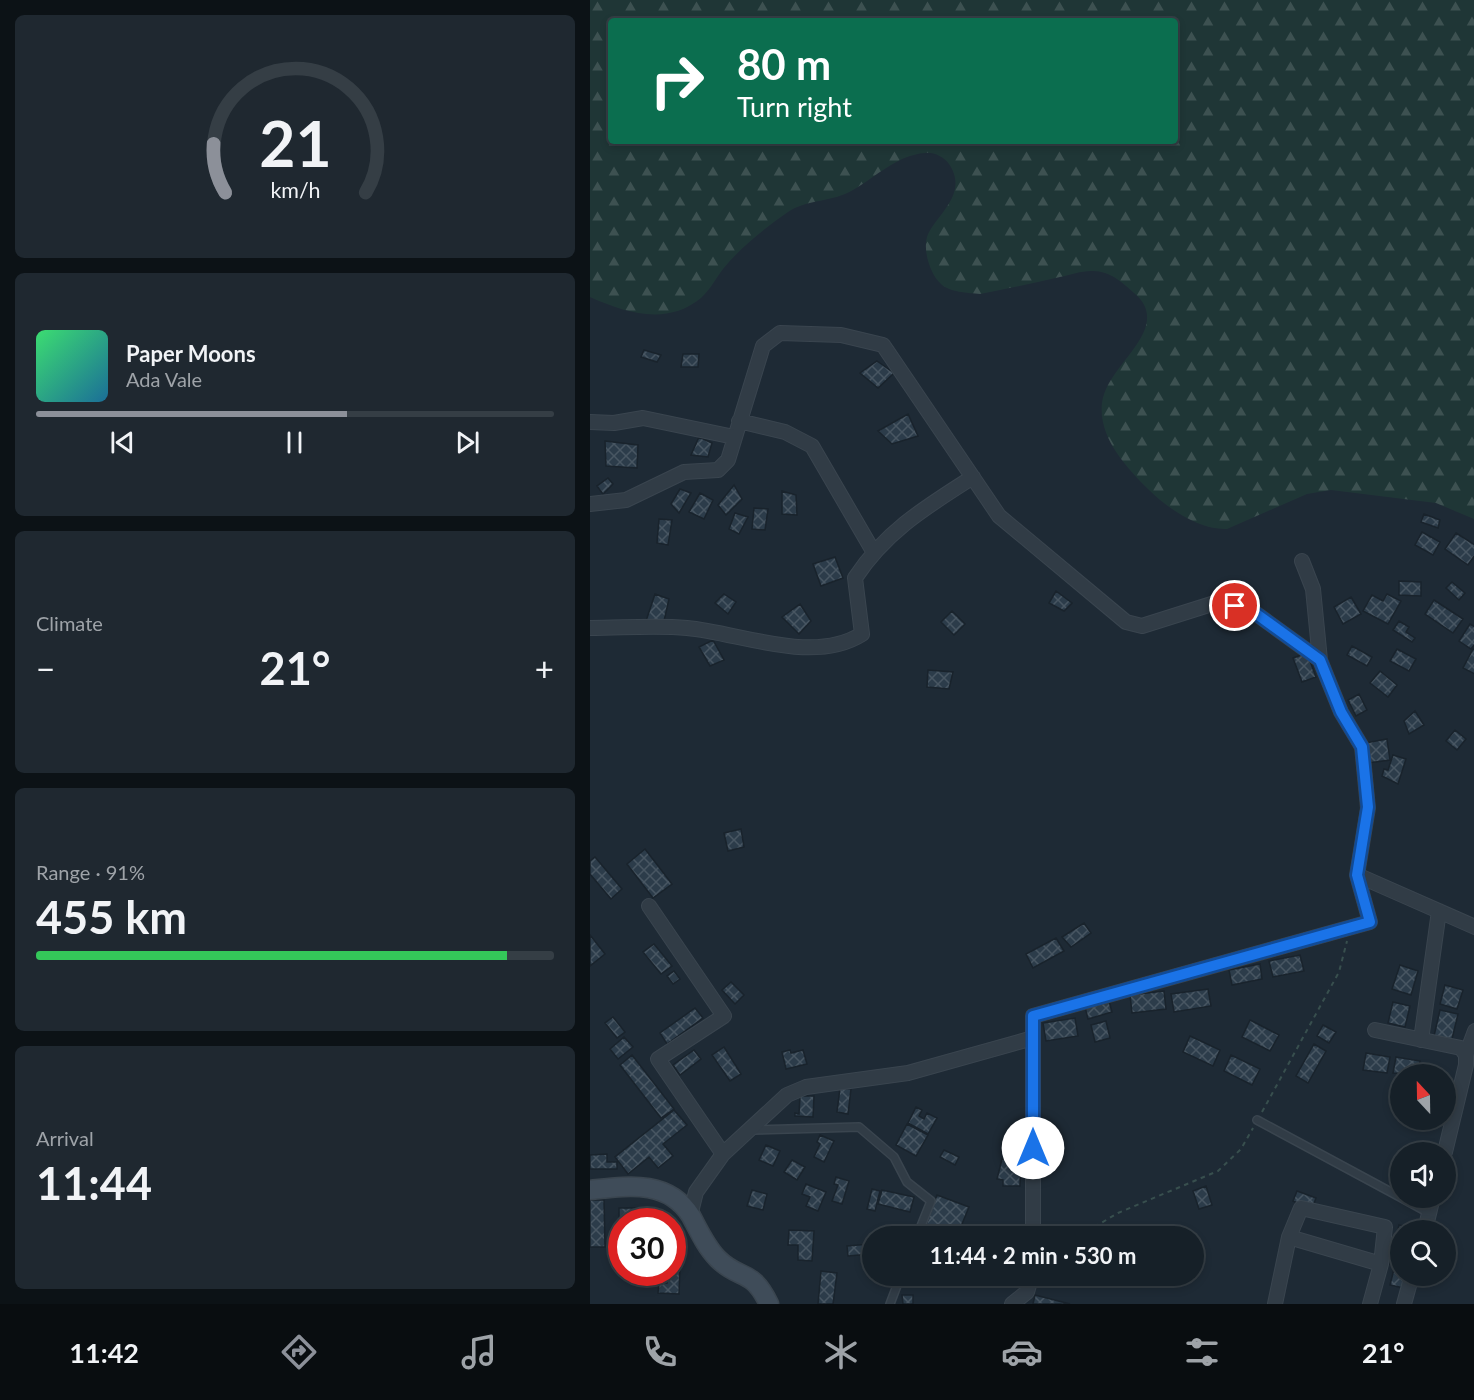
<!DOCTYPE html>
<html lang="en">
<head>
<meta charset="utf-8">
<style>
  :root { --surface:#162028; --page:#1f2830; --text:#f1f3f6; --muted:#9ea3a8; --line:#353e45; --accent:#8c9099 }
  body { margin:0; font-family:Lato,sans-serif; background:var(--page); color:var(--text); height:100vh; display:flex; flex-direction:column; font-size:22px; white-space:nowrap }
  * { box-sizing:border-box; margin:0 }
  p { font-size:20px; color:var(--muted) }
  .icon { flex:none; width:33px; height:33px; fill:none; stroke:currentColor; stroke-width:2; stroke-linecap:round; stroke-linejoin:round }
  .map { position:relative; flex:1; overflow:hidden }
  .side { display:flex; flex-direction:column; gap:15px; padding:15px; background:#0c1216; width:590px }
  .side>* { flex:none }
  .top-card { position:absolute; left:18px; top:18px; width:570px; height:126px; border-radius:6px; box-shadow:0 3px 9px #0003,0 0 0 2px var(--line); background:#0b6e4f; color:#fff; overflow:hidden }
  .needle { width:39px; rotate:338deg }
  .controls { position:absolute; left:800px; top:1064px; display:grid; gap:12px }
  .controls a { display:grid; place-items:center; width:66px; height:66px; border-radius:50%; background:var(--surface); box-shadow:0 3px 9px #0003,0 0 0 2px var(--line); font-size:30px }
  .speed { position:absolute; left:18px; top:1208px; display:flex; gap:12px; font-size:30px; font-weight:700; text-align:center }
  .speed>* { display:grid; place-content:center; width:78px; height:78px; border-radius:50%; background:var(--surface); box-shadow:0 3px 9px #0003,0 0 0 2px var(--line); line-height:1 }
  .speed .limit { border:9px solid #d22; background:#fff; color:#111 }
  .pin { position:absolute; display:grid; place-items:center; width:51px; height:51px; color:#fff; margin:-26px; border:3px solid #fff; border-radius:50%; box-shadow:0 2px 6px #0007 }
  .me { position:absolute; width:66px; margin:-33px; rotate:0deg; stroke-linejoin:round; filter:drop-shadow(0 0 4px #0008) }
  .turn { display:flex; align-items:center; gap:21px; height:126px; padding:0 30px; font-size:27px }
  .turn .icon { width:78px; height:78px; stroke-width:2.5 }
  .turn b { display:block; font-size:42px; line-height:51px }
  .big { font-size:45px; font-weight:700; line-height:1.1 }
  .side .tile { flex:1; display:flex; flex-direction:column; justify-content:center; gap:9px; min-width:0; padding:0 21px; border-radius:9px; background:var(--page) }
  .side .dial { align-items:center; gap:0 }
  .dial svg { height:156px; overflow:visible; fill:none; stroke:var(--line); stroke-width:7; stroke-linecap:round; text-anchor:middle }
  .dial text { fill:var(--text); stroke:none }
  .song { display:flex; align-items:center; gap:18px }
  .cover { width:72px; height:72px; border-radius:9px; background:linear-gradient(135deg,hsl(140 70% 55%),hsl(200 70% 35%)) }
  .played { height:6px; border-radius:3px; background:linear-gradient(90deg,var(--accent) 60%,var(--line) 60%) }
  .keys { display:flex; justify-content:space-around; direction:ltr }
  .heat { display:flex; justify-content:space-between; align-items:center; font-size:33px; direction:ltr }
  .charge { height:9px; border-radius:4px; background:linear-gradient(90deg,#34c759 91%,var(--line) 0) }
  .trip { position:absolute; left:272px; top:1226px; width:342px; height:60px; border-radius:30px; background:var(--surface); box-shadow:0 3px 9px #0003,0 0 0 2px var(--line); font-weight:700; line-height:60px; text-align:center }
  .tabs { display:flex; height:96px; justify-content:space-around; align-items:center; background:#090d10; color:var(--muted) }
  .tabs .icon { width:42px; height:42px }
  .tabs .active { color:var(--accent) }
  .tabs b { font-size:27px; color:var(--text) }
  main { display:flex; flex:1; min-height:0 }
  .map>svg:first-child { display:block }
</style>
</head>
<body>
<main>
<section class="side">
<div class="tile dial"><svg viewBox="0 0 100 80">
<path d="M14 69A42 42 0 1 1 86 69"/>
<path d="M14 69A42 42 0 0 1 8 44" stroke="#8c9099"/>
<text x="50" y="56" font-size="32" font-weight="700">21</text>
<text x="50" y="72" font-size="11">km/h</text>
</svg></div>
<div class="tile">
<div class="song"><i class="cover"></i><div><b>Paper Moons</b><p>Ada Vale</p></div></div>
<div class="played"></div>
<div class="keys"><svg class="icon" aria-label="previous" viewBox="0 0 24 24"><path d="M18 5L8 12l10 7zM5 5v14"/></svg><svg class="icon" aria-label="pause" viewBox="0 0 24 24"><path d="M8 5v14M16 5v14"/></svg><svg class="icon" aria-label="next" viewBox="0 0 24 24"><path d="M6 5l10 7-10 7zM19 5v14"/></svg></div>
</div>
<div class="tile"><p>Climate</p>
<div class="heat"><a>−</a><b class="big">21°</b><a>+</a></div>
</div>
<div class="tile"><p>Range · 91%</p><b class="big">455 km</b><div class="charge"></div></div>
<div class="tile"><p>Arrival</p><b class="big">11:44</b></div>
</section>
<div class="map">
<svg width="885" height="1304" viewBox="0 0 885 1304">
  <defs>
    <pattern id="forest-firs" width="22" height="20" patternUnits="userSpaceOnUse" patternTransform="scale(1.5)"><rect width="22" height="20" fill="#1f3636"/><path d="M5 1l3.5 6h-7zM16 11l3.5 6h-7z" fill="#3d5151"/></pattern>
    <pattern id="building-cross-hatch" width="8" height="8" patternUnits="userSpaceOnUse" patternTransform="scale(1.5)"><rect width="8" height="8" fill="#2c3c4a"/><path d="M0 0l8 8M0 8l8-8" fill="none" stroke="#485662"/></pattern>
  </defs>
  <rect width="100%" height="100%" fill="#1e2a35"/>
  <path fill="url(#forest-firs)" fill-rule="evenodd" d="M0,0H884V519L846,503L741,490L717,494L637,529C609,530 577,508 558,489C536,467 508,437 512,403C516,375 545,355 555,329C560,314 556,303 544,293C532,282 519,270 501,271C491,271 480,275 470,277C443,283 416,289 390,294C378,293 359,292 351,284C340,274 333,251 337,237C344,216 380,195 359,164C354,157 344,152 335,153C307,155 286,177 263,190C244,202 217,199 198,212C175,228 151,247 133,269C126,278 120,290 111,298C77,326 36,313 0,297ZM21,21H585V141H21Z"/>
  <path fill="url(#building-cross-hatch)" stroke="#19232c" stroke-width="1.5" d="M54,350L71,355L67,362L51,357Z
    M93,354H109L108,367H91Z
    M287,361L304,373L288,388L270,373Z
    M318,414L328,436L302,444L288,431Z
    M109,437L122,443L118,457L101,455Z
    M15,441L48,445L47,468L16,466Z
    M18,478L23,484L13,494L7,486Z
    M144,485L152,499L136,515L128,505Z
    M90,489L101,493L89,513L81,504Z
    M192,491L206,495L207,515L192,514Z
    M110,493L123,500L114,519L99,512Z
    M164,508L178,509L175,530L162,529Z
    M145,513L158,517L149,534L139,529Z
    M834,514L850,520L848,528L831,522Z
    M69,519L82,520L78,545L67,543Z
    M832,532L850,542L843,555L825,545Z
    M866,533L885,545V555L878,565L855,549Z
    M245,557L253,578L231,586L223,564Z
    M809,581L831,582V596L809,595Z
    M862,582L875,593L869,600L856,588Z
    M466,591L482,603L474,611L459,603Z
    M65,594L79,599L74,621H56Z
    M134,594L146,602L138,614L125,603Z
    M797,594L811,601L798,624L773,611L782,595L793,601Z
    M761,597L771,614L753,624L744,607Z
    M844,600L873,619L863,633L835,614Z
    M210,604L221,621L209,634L192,617Z
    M362,611L375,624L364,635L351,622Z
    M809,621L819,627L816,632L825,638L822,642L803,630Z
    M880,624L885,627V644L881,649L869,641Z
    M123,640L134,660L120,666L109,647Z
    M762,646L782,657L777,666L757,655Z
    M807,649L826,659L819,671L800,661Z
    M883,649L885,650V674L873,668Z
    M717,653L726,677L712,682L703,658Z
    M338,670L363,672L359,689L337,687Z
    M790,671L807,685L798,697L780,683Z
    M769,694L777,710L766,716L758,700Z
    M825,711L834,725L819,734L814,721Z
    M865,730L876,739L867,750L856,741Z
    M797,739L800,760L778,763L775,743Z
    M803,755L816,759L808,784L792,776L794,769L798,770Z
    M151,829L154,847L138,851L134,833Z
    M55,849L82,884L63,898L37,864Z
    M5,857L32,889L21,899L0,874V861Z
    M494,923L501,933L481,947L472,937Z
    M0,935L15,954L0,966Z
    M466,938L474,951L443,968L436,954Z
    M64,944L82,966L71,974L53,952Z
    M710,955L714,971L683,977L679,961Z
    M670,964L672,979L642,985L639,970Z
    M810,965L828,971L821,995L802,989Z
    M84,971L90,979L83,984L77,976Z
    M141,982L154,995L145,1004L132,990Z
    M855,985L873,990L867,1009L850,1004Z
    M618,989L621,1006L584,1012L581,994Z
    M574,991L576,1009L542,1013L540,995Z
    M519,1001L522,1012L498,1019L495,1007Z
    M803,1002L820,1006L815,1027L798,1023Z
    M105,1008L113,1018L77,1044L70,1033Z
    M850,1010L868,1014L862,1039L844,1036Z
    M23,1017L35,1032L27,1038L15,1023Z
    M485,1018L488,1036L456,1041L453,1023Z
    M660,1020L689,1035L680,1051L652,1037Z
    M516,1021L520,1038L505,1042L501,1025Z
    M733,1025L746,1032L739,1043L727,1036Z
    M600,1036L630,1050L623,1066L593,1052Z
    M34,1037L43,1047L28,1059L20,1049Z
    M724,1044L736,1051L718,1083L706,1076Z
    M134,1047L151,1074L140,1081L122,1055Z
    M104,1050L111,1059L90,1075L83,1065Z
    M200,1050L201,1053L213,1050L217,1064L196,1069L192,1052Z
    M776,1053L800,1057L797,1073L773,1070Z
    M42,1055L84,1109L71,1118L30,1065Z
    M641,1055L670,1069L662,1085L634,1071Z
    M806,1057L830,1061L828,1074L803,1073Z
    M250,1088L261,1089L258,1114L247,1112Z
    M210,1096H224L223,1117L205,1116V1113L209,1114Z
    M326,1107L332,1110L329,1116L334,1119L337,1113L347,1118L338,1134L318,1123Z
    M84,1110L97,1125L73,1144L83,1156L68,1168L59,1157L38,1174L25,1157Z
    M317,1124L338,1135L326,1156L306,1145Z
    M230,1135L244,1141L234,1162L224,1157L230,1144L227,1142Z
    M176,1145L190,1151L183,1166L169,1160Z
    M354,1150L369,1157L365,1165L350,1157Z
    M17,1154V1162H27V1169H0V1155Z
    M412,1159L431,1160L430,1186H413V1180L407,1179Z
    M202,1160L215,1167L207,1180L194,1172Z
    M246,1177L259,1181L252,1204L242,1201L248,1185L244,1184Z
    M216,1184L236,1192L228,1211L216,1206L220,1197L212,1194Z
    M616,1186L622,1205L609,1209L603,1191Z
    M282,1189L290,1191L285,1211L277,1209Z
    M162,1190L177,1194L173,1210L157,1206Z
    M292,1190L324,1197L320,1212L288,1204Z
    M707,1191L726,1198L722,1209L703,1201Z
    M347,1195L379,1207L367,1236H356L335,1228Z
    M0,1200H14L15,1247H0Z
    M29,1208H50V1221L29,1222Z
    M809,1225L828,1229L810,1230V1275H817L814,1288L800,1285L805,1265L800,1264Z
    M199,1230L224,1231L222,1261L208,1260V1245H198Z
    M82,1236L90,1237L89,1256H82Z
    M280,1244L281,1254L258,1256L257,1246Z
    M82,1267H90L89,1294L68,1293L69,1283H77L78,1275H71V1272H82Z
    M231,1271L247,1273L243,1304H228Z
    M312,1295H323V1304H313Z
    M445,1295L480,1304H443Z"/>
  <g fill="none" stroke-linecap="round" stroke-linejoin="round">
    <defs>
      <path id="lane" d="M667,1120L810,1197
        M161,1130L269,1127L304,1157L317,1182L341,1201L327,1236
        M810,1197L839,1213
        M300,1304L311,1275"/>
      <path id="street" d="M149,421L195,432L222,446L283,551
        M0,422L24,423L53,418L144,437
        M0,504L36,500L94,472L128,470L138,460L173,346L190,333L251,335L293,345L409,516L536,622L552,626L628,602L661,610L730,660
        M712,561L723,589L730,660L751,712L772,747L778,808L767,875
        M0,628C32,628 65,625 97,628C151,633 223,665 272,634L265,578C296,531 336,507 383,477
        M59,906L134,1016L68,1059L133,1154
        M785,1030L871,1048L876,1055V1065L855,1152
        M831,1040L849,911
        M876,1055L885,1031
        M100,1216L106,1192L133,1154L197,1095L216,1087L318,1073L443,1038V1016L780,922L767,875L885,927
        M835,1230L843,1197
        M443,1236V1038
        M699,1237L791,1264
        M422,1304L437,1292L442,1275
        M685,1304L699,1237L711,1208L795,1227L791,1264L780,1304
        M814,1304L822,1275"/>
      <path id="secondary" d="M0,1190C37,1186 78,1179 101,1216C109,1231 116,1247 128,1259C150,1281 161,1267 179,1304"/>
    </defs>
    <use href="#lane" stroke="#3a454f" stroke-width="10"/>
    <use href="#street" stroke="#3a454f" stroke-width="16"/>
    <use href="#secondary" stroke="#3a454f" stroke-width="21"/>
    <path stroke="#384f4e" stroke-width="2" stroke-dasharray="4.5 4.5" stroke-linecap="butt" d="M672,1112L749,972L757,941
      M489,1236L528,1213L628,1171L651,1149L663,1128"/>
    <use href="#lane" stroke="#313c46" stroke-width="7"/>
    <use href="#street" stroke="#313c46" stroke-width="14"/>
    <use href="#secondary" stroke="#3f4c59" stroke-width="18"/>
  </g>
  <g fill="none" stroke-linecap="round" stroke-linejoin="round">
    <defs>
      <path id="route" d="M443,1148V1016L780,922L767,875L778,807L772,747L751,712L730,660L661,610L645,606"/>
    </defs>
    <use href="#route" stroke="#114b97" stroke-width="15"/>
    <use href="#route" stroke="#1a73e8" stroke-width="10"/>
  </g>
</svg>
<div class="controls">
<a><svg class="needle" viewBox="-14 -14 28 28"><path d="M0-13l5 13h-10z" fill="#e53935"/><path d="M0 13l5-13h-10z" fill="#9ea3a8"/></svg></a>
<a><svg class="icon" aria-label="sound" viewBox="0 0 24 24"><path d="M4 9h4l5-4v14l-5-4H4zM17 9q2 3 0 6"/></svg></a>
<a><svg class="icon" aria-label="search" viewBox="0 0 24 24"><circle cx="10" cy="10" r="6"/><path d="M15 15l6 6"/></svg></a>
</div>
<div class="speed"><div class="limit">30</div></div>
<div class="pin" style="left:645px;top:606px;background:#d93025"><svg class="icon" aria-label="arrive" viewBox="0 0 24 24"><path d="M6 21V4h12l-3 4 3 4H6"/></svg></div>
<svg class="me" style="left:443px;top:1148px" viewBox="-20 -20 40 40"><circle r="19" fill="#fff"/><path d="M0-13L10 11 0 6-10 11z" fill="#1a73e8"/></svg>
<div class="trip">11:44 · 2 min · 530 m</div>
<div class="top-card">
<div class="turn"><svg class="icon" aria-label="right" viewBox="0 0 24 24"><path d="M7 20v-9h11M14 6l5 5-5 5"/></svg><div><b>80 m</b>Turn right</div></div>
</div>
</div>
</main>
<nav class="tabs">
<b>11:42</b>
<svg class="icon active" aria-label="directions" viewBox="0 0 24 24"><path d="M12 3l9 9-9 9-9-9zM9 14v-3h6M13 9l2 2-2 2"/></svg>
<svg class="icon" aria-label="music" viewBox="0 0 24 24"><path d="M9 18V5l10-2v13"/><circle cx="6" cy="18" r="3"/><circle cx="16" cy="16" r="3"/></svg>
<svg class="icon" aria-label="phone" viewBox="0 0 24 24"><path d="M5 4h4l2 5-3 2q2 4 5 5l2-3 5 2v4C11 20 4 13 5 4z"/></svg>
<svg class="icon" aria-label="climate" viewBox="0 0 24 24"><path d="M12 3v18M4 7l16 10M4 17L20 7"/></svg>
<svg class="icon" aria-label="car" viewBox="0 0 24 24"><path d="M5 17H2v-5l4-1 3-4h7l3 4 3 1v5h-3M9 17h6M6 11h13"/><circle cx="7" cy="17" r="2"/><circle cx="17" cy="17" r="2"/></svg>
<svg class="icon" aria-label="filters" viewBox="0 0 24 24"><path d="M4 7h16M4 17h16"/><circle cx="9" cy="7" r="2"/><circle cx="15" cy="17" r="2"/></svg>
<b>21°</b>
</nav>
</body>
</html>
